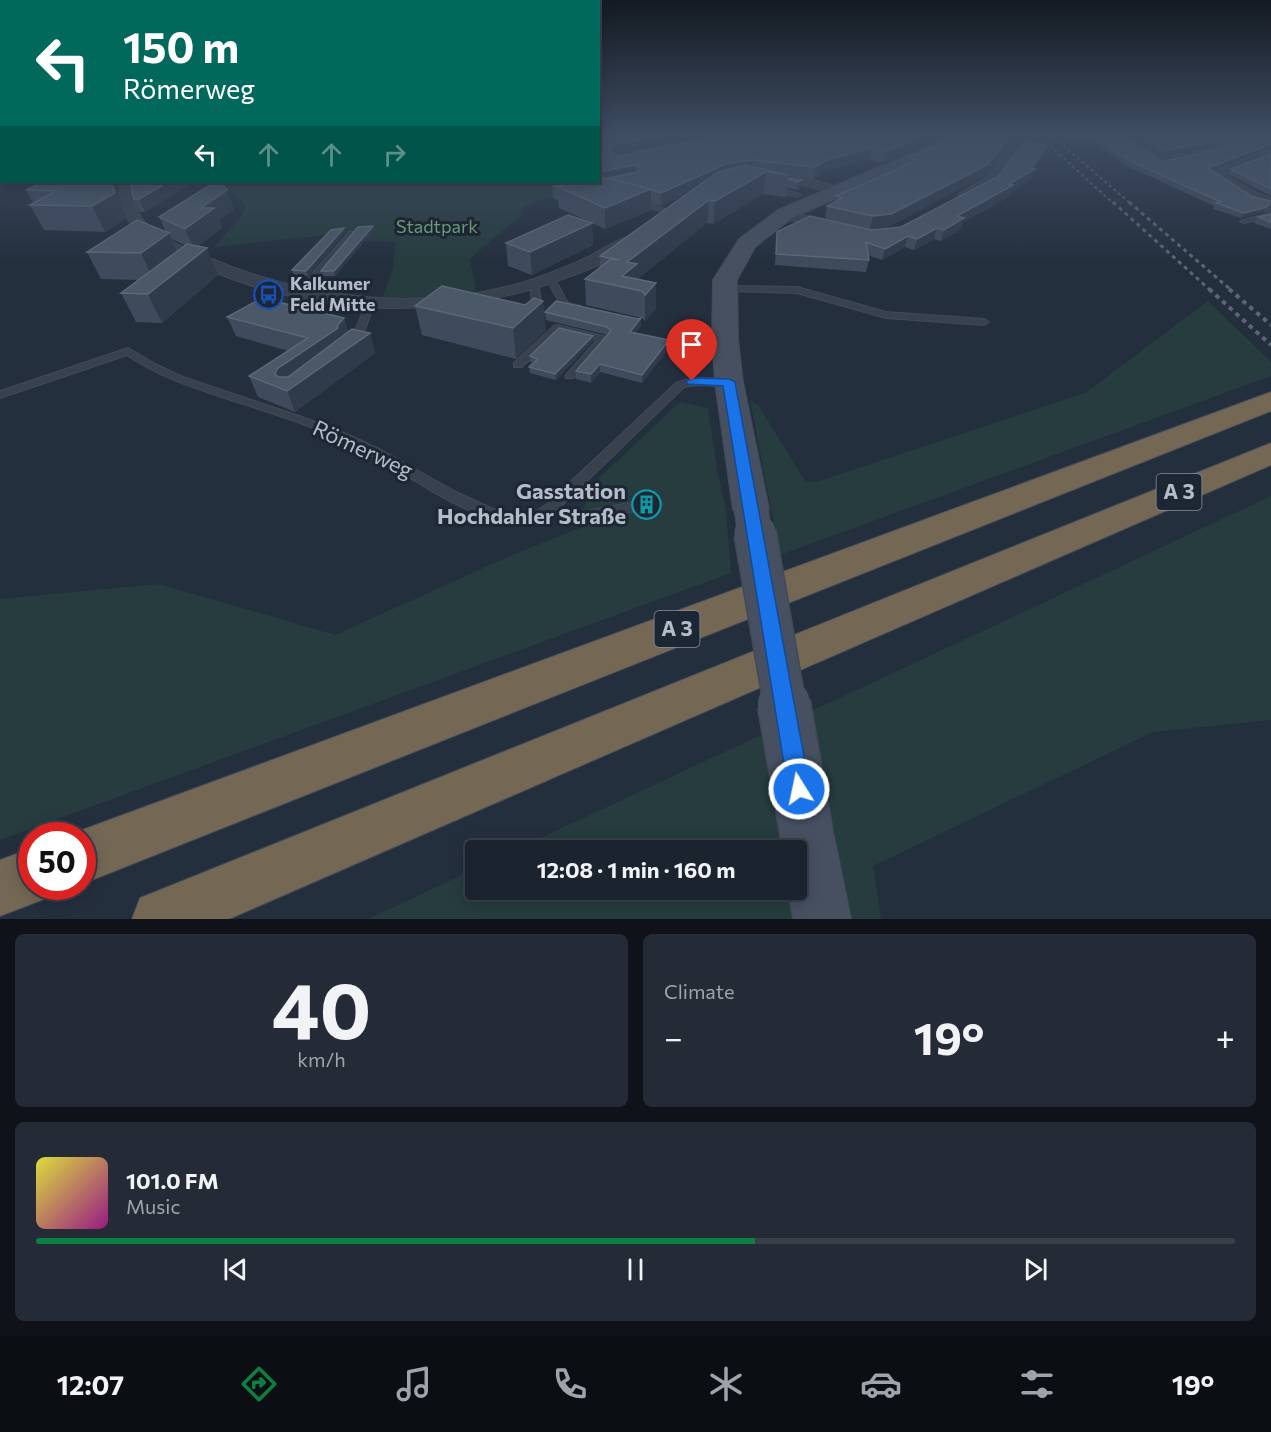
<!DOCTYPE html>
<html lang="en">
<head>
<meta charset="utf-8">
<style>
  :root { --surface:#1b232e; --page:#242b36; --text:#f1f3f6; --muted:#a0a4aa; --line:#39404a; --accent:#0b8043 }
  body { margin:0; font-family:Commissioner,sans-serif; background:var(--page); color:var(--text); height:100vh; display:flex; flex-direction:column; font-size:22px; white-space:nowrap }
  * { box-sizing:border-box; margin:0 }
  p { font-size:20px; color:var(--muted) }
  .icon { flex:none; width:33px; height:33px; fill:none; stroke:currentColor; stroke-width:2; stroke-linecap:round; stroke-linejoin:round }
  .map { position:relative; height:919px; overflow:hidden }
  .sheet { display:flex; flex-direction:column; gap:15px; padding:15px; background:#0f1319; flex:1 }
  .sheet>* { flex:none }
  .top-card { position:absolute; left:0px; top:0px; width:600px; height:183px; box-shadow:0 3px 15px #0003,0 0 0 2px var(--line); background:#00695c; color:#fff; overflow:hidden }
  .speed { position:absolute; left:18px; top:822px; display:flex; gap:12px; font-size:30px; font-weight:700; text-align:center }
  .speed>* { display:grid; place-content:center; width:78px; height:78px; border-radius:50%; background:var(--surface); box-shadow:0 3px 15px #0003,0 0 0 2px var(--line); line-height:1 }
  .speed .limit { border:9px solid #d22; background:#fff; color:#111 }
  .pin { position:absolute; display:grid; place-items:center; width:51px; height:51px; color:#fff; margin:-62px -26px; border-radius:50% 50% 50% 0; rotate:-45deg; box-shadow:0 0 6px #0007 }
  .pin .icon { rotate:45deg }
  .me { position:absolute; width:66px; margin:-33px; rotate:350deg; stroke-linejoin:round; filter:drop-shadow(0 0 4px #0008) }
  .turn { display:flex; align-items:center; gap:21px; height:126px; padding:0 24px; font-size:27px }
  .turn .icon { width:78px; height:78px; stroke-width:2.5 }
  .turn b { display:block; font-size:42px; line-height:51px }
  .lanes { display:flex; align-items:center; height:57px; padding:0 24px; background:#0003; justify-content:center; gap:30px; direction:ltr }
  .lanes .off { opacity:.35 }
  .big { font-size:45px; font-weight:700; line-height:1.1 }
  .sheet .widget { flex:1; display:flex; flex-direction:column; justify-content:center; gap:9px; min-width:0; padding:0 21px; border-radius:9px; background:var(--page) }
  .sheet .dial { align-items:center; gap:0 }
  .dial b { font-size:78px; line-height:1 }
  .song { display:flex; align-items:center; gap:18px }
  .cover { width:72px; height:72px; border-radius:9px; background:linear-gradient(135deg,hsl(60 70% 55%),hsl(310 70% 35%)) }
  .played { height:6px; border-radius:3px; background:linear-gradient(90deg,var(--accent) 60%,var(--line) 60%) }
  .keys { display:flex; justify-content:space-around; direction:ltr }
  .heat { display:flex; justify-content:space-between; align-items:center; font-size:33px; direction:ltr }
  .sheet .tiles { flex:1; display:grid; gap:15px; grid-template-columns:1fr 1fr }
  .widget:last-child { grid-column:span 2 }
  .trip { position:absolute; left:465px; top:840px; width:342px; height:60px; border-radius:6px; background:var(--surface); box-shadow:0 3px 15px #0003,0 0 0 2px var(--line); font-weight:700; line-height:60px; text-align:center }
  .dock { display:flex; height:96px; justify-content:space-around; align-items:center; background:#0b0e12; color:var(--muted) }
  .dock .icon { width:42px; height:42px }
  .dock .on { color:var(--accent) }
  .dock b { font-size:27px; color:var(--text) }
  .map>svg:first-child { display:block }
</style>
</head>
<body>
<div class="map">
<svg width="1271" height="919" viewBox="0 0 1271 919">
  <rect width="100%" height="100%" fill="#242f3e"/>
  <path fill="#263c3f" d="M217,182H593L527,205L521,210L524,211L520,219H516L470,259L476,291L448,296L382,298L393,269L395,242L365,241L373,230L214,247L241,217L246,206L235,195L217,187Z
    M1208,301L1271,362V376L780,555L750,400L758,405L806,482L819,481L1087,392Z
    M680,402L708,408L717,469L726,509L731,573L0,840V599L159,584L335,635L510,556L590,524L577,521L597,480Z
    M1271,496V720L1153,732L873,866L881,919H368L475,869L476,890H796V850H515Z"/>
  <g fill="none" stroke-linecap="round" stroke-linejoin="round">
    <defs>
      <path id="lane" d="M707,134H715L717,136L714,138Z
        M773,187L800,194L801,195L798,197L771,190V188Z
        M637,200L671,211L673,212L669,214L635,203L634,202Z
        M1271,208V217L1244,223L1240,221L1266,214L1265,210Z
        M350,231L357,233L303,295H297V291Z
        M547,276H553L568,303L581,306V310L562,307L546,278Z
        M534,280L538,283L543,313L538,316L533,313L530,283Z
        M725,286L797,287L886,312L984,319L989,322L984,325L886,318L797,293L722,291V287Z
        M370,301L374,304L360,344L355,347L352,346L350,344L366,304Z
        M557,325L607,337L609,339L574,378H566L565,376L597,340L559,331L522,367H514V363L554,326Z
        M128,348L157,365L183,377L302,417L349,435L381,450L456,492L493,509L507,513L525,515L537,511L547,504L676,383L692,378L729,379L734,382C724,390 699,382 684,387L561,506L581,512L629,503L634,505L635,508L634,511L580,522L554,512C539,523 523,527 506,523C447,509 398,465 343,441C307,424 269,412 231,400C194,388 159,377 127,355L0,398V391Z"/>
      <path id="street" d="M1110,134H1123L1164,157L1215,148L1221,151L1162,165Z
        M1013,143L1023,145C1011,162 983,206 959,200V194L985,178Z
        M1271,149V156L1223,174L1259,194L1271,198V206L1249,200L1207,174Z
        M770,173L797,175L845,190L838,194L796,183L766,180L764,177Z
        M119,182H131C135,195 133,208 143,220C160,240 190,250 214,260C312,300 421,312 525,282C546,275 568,267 588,257C600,251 612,242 625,238C629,237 629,238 633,239L636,242C625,256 585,271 568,277C450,321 325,318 209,270C179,257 140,244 124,213C119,203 121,193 119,182Z
        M785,210L839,225L841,228L834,232L780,217V211Z"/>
      <path id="secondary" d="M949,134H966L953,146L792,218L755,247L737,280L738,340L743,382L769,509L764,518L751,521L738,518L733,509L715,382L712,340L713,280L739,239L778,210L943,140Z
        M807,809L826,817L834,836L851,919H793L788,890H796V850H782L780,836L788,817Z"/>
      <path id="highway" d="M1271,392V411L82,884V836H68L82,830Z
        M1271,443V465L229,919H132L140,898Z
        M32,848V886H56L52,896L0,916V860Z"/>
    </defs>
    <use href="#lane" stroke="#414a57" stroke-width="2"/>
    <use href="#street" stroke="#414a57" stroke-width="2"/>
    <use href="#secondary" stroke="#414a57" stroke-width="2"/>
    <use href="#highway" stroke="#434c59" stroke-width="2"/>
    <use href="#lane" fill="#38414e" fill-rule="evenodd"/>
    <use href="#street" fill="#38414e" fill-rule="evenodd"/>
    <use href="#secondary" fill="#465061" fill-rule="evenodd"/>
    <use href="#highway" fill="#746855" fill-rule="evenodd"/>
    <path stroke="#5a6575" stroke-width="2" stroke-dasharray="3 3" stroke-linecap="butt" d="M1037,134L1114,204
      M1050,134L1131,204"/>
    <path stroke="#5a6575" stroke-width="3" stroke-dasharray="4 4" stroke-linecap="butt" d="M1113,202L1210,290
      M1129,202L1231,290"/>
    <path stroke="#5a6575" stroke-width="4" stroke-dasharray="4.5 4.5" stroke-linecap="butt" d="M1209,289L1271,345
      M1229,289L1271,325"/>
    <defs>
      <path id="secondary-bridge-far2" d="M751,509L755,535"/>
      <path id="secondary-bridge-far1" d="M755,533L785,706"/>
      <path id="secondary-bridge" d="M784,704L807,836"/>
    </defs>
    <use href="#secondary-bridge-far2" stroke="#414a57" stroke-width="35" stroke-linecap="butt"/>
    <use href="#secondary-bridge-far1" stroke="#414a57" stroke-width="44" stroke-linecap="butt"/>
    <use href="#secondary-bridge" stroke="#414a57" stroke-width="55" stroke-linecap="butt"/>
    <use href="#secondary-bridge-far2" stroke="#465061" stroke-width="33"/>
    <use href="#secondary-bridge-far1" stroke="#465061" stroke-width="41"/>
    <use href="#secondary-bridge" stroke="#465061" stroke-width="52"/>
  </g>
  <path fill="#3f4b5c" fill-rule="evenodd" d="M598,134H711V137L718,136L717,134H946L942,138L883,163L868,159L824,172L814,179L789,176V178L802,180L800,188L797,190L787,188L786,197L763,194L713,224L707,223L637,279L656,309L645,321L642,318L586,305L585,279L600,267V256L688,193L661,206L651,203V210L605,229L592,223L593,245L532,275L508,266L506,243L592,223L559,208L558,200L553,198L552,185L598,182ZM664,147L617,156L616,155Z
    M960,134H1014L1012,141L984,176L888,227L870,229L825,219L827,206L835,202L836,196L908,164L909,158L957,137Z
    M1083,134H1117L1163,162L1218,149L1215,146L1164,155L1128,134H1271V148L1212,170L1251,196L1270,201L1263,212L1241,218L1213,209L1214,206L1127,166Z
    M1271,154V196L1228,174L1231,169Z
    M1044,156L1034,169L1031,179L1012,191L1010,196L963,222L961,229L941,241L934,239L914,250L905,247L882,260L868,255L869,260L866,272L775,265L777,232L872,230L901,227Z
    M44,182H114L117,188L126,218L105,232L44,230L30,205L33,203L26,190Z
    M193,182L145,212H140L134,199Z
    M234,209L219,220L222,228L198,246L218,275L162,323L136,322L121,293L138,280L101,279L87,252L166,232L159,217ZM172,239L185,245L177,251Z
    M1271,214V229L1254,223L1258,217Z
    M344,228L345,233L308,276L294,275L292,270Z
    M374,230L335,276H323L321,271Z
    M525,305L546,330L516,359L422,335L415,306Z
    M545,312L638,319L641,318V326L635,333L669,340V348L642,383L600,372L591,383L576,379V371L608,335L546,320Z
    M227,317L344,318L348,332L370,333L375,353L295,412L258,397L249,376L288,351L236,336Z
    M593,341L556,380L530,373L529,367L534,363L530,362V356Z"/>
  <path fill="#2f3b4b" d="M674,134H711L710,139L617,155L609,162V150L616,144Z
    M928,134H946L942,138L883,163L885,152Z
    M1012,134H1014L1012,141L984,176L888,227L870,229L873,216Z
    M1217,141L1215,146L1164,155L1167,150Z
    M1271,144V148L1205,173L1208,168Z
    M1047,146L1044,156L1034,169H1035L1031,179L1012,191L1010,196L963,222L961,229L941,241L944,230L957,216L1009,184L1031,168Z
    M871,148L868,159L824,172L814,179L816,167L826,160Z
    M753,160L752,172L725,176L661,206V193L726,164Z
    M636,165V177L598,182V172Z
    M766,172L763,194L713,224L715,201Z
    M802,180L800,188L797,190L798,182Z
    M111,182H114L117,188L126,218L105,232L92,206Z
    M168,182H193L145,212L139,199Z
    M651,189V210L605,229V208Z
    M227,190L234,209L219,220L222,228L194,249L185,229L201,208Z
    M709,200L707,223L637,280L622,276L627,262Z
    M1267,207L1263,212L1241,218L1244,213Z
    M592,223L593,245L532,275L530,252Z
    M373,226L374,230L335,276L334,271Z
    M344,228L345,233L308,276L306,271Z
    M937,228L934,239L914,250L917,239Z
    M169,233L181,260L154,281L141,253Z
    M908,236L905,247L882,260L885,249Z
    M207,248L218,275L162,323L148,294Z
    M656,283V309L645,321V295Z
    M543,301L546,330L516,359L513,328Z
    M344,318L350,337L285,390L275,374L277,369L337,326Z
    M641,318V326L630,339V332Z
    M370,333L375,353L295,412L287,391Z
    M593,336V341L556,380L555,374Z
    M669,340V348L642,383V375Z
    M600,364V372L591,383V374Z"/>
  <path fill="#4b5868" stroke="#5c6777" stroke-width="1.5" d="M598,134H648L651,136L656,134H674L616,144L609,150L617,156L727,134H928L885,152L871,148L826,160L816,167L753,160L726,164L661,193L651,190V189L608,178L638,172L640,168L636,165L598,172V165L603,162L598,159Z
    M960,134H1012L987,165L891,214L873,216L827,206L842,198L836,196L918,160L909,158L957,137Z
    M1092,134H1117L1163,162L1226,147L1217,141L1167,150L1139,134H1271V144L1208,168L1251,196L1270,201L1267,207L1244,213L1216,203L1221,202L1130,161Z
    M1025,141L1047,146L1031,168L1035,169L1009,184L1013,185L957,216L964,218L944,230L937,228L917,239L908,236L885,249L866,242L869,260L776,254L777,232L810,216L872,230L901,227L999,176Z
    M1271,154V189L1231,169Z
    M745,165L789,175L766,172L715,201L709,200L627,262L637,264L622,276L656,283L645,295L642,291L585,279L611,259L620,260L600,256L718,172Z
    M598,176L651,189L605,208L558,187L575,182H598Z
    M789,178L802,180L798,182L789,180Z
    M44,182H111L115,193L92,206L30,205L56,191L26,190Z
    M130,182H168L139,199H134Z
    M215,182H221L227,190L201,208H214L185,229L159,217Z
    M566,182H573L558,188L552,185Z
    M1271,214V222L1258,217Z
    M568,215L592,223L530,252L506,243Z
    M137,220L169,233L141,253L87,252Z
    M373,226L334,271H321L358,227Z
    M344,228L306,271L292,270L331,230Z
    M187,244L207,248L148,294L121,293Z
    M442,286L525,305L534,298L543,301L513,328L415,306Z
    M262,298L344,318L337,326L338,328L277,369L275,374L278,377H288L352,329L370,333L287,391L249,376L308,338L227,317Z
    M556,301L638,319L641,318L630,332L669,340L642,375L600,364L591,374L576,371L611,331L607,327L545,312Z
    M559,328L593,336L555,374L529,367L538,359L530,356Z"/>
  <linearGradient id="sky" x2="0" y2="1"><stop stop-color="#141a22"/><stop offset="0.51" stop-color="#3f4d63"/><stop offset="1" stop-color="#3f4d63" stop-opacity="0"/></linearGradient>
  <rect width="1271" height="263" fill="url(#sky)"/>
  <path fill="#1a73e8" stroke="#114b97" stroke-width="1.5" d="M692,378L729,379L735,382L810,789L806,797L799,800L791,797L788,789L723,386L688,384L686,381Z"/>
  <defs>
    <symbol id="bus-ring" viewBox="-11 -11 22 22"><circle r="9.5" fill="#1d2633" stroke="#1a4fb4" stroke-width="1.5"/><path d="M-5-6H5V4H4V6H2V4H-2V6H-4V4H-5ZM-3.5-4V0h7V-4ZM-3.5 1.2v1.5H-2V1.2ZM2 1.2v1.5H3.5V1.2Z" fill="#1a4fb4"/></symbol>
    <symbol id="building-ring" viewBox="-11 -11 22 22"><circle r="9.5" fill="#1d2633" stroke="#0f9aa8" stroke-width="1.5"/><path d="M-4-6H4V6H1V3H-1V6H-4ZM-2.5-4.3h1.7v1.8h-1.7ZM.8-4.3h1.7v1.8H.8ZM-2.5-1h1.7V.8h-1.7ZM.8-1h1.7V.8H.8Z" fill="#0f9aa8"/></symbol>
  </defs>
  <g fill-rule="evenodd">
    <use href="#bus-ring" x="252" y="278" width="33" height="33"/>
    <use href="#building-ring" x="630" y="488" width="33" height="33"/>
  </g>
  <g text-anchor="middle" stroke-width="6" stroke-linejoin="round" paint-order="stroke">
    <g font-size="18" fill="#6b9a76" stroke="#1d2633">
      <text x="437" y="233">Stadtpark</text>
    </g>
    <g font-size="18" font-weight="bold" fill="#b4bcc9" stroke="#1d2633" text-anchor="start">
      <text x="290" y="290">Kalkumer<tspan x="290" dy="21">Feld Mitte</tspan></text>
    </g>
    <g fill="#1d2633" stroke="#878f9c" stroke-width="1.5">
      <rect x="1156.5" y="474" width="45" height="36" rx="4.5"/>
      <rect x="654.5" y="611" width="45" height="36" rx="4.5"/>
    </g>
    <g font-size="21" font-weight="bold" fill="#b4bcc9">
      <text x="1179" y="499">A 3</text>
      <text x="677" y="636">A 3</text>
    </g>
    <g font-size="22" fill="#b4bcc9" stroke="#1d2633">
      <text transform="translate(363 449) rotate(25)" y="8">Römerweg</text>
    </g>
    <g font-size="22" font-weight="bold" fill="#b4bcc9" stroke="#1d2633" text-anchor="end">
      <text x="626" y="499">Gasstation<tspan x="626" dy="25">Hochdahler Straße</tspan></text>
    </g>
  </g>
</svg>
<div class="speed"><div class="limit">50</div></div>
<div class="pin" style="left:692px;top:381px;background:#d93025"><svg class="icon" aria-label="arrive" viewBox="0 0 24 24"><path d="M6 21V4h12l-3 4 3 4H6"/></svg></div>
<svg class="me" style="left:799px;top:789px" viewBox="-20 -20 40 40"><circle r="17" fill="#1a73e8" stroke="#fff" stroke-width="3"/><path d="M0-11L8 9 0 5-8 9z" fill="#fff"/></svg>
<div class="trip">12:08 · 1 min · 160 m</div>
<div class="top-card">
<div class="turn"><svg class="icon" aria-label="left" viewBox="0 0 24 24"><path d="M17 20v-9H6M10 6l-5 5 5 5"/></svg><div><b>150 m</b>Römerweg</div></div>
<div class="lanes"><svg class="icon" aria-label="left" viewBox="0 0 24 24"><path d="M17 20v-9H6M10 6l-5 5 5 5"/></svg><svg class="icon off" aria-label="ahead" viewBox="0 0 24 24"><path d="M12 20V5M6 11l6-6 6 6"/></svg><svg class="icon off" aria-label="ahead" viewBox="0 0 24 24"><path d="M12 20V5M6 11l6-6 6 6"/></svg><svg class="icon off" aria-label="right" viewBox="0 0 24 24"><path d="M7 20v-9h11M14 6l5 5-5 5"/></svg></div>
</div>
</div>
<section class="sheet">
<div class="tiles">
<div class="widget dial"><b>40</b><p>km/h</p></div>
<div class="widget"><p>Climate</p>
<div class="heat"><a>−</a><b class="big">19°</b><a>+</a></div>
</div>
<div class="widget">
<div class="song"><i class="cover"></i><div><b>101.0 FM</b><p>Music</p></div></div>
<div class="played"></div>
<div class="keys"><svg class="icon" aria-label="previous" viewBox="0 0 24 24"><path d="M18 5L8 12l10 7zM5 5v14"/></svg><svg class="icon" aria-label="pause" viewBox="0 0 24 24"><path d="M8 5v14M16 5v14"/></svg><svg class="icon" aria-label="next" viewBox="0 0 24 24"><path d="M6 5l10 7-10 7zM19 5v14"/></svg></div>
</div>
</div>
</section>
<nav class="dock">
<b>12:07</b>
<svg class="icon on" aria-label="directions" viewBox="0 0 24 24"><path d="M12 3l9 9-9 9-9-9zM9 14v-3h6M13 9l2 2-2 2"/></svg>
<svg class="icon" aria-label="music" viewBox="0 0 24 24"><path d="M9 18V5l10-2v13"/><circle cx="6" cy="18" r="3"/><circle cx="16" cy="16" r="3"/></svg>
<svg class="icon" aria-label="phone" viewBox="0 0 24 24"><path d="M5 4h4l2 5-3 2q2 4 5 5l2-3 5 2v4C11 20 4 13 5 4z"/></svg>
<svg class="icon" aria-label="climate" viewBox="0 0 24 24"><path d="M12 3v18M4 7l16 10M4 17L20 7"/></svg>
<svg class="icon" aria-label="car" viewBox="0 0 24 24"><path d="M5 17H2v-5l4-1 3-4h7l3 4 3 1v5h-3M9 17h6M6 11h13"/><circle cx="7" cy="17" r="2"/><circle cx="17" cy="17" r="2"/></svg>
<svg class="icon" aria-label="filters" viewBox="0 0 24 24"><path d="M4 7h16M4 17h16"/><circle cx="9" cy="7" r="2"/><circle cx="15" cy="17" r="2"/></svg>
<b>19°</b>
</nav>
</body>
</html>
